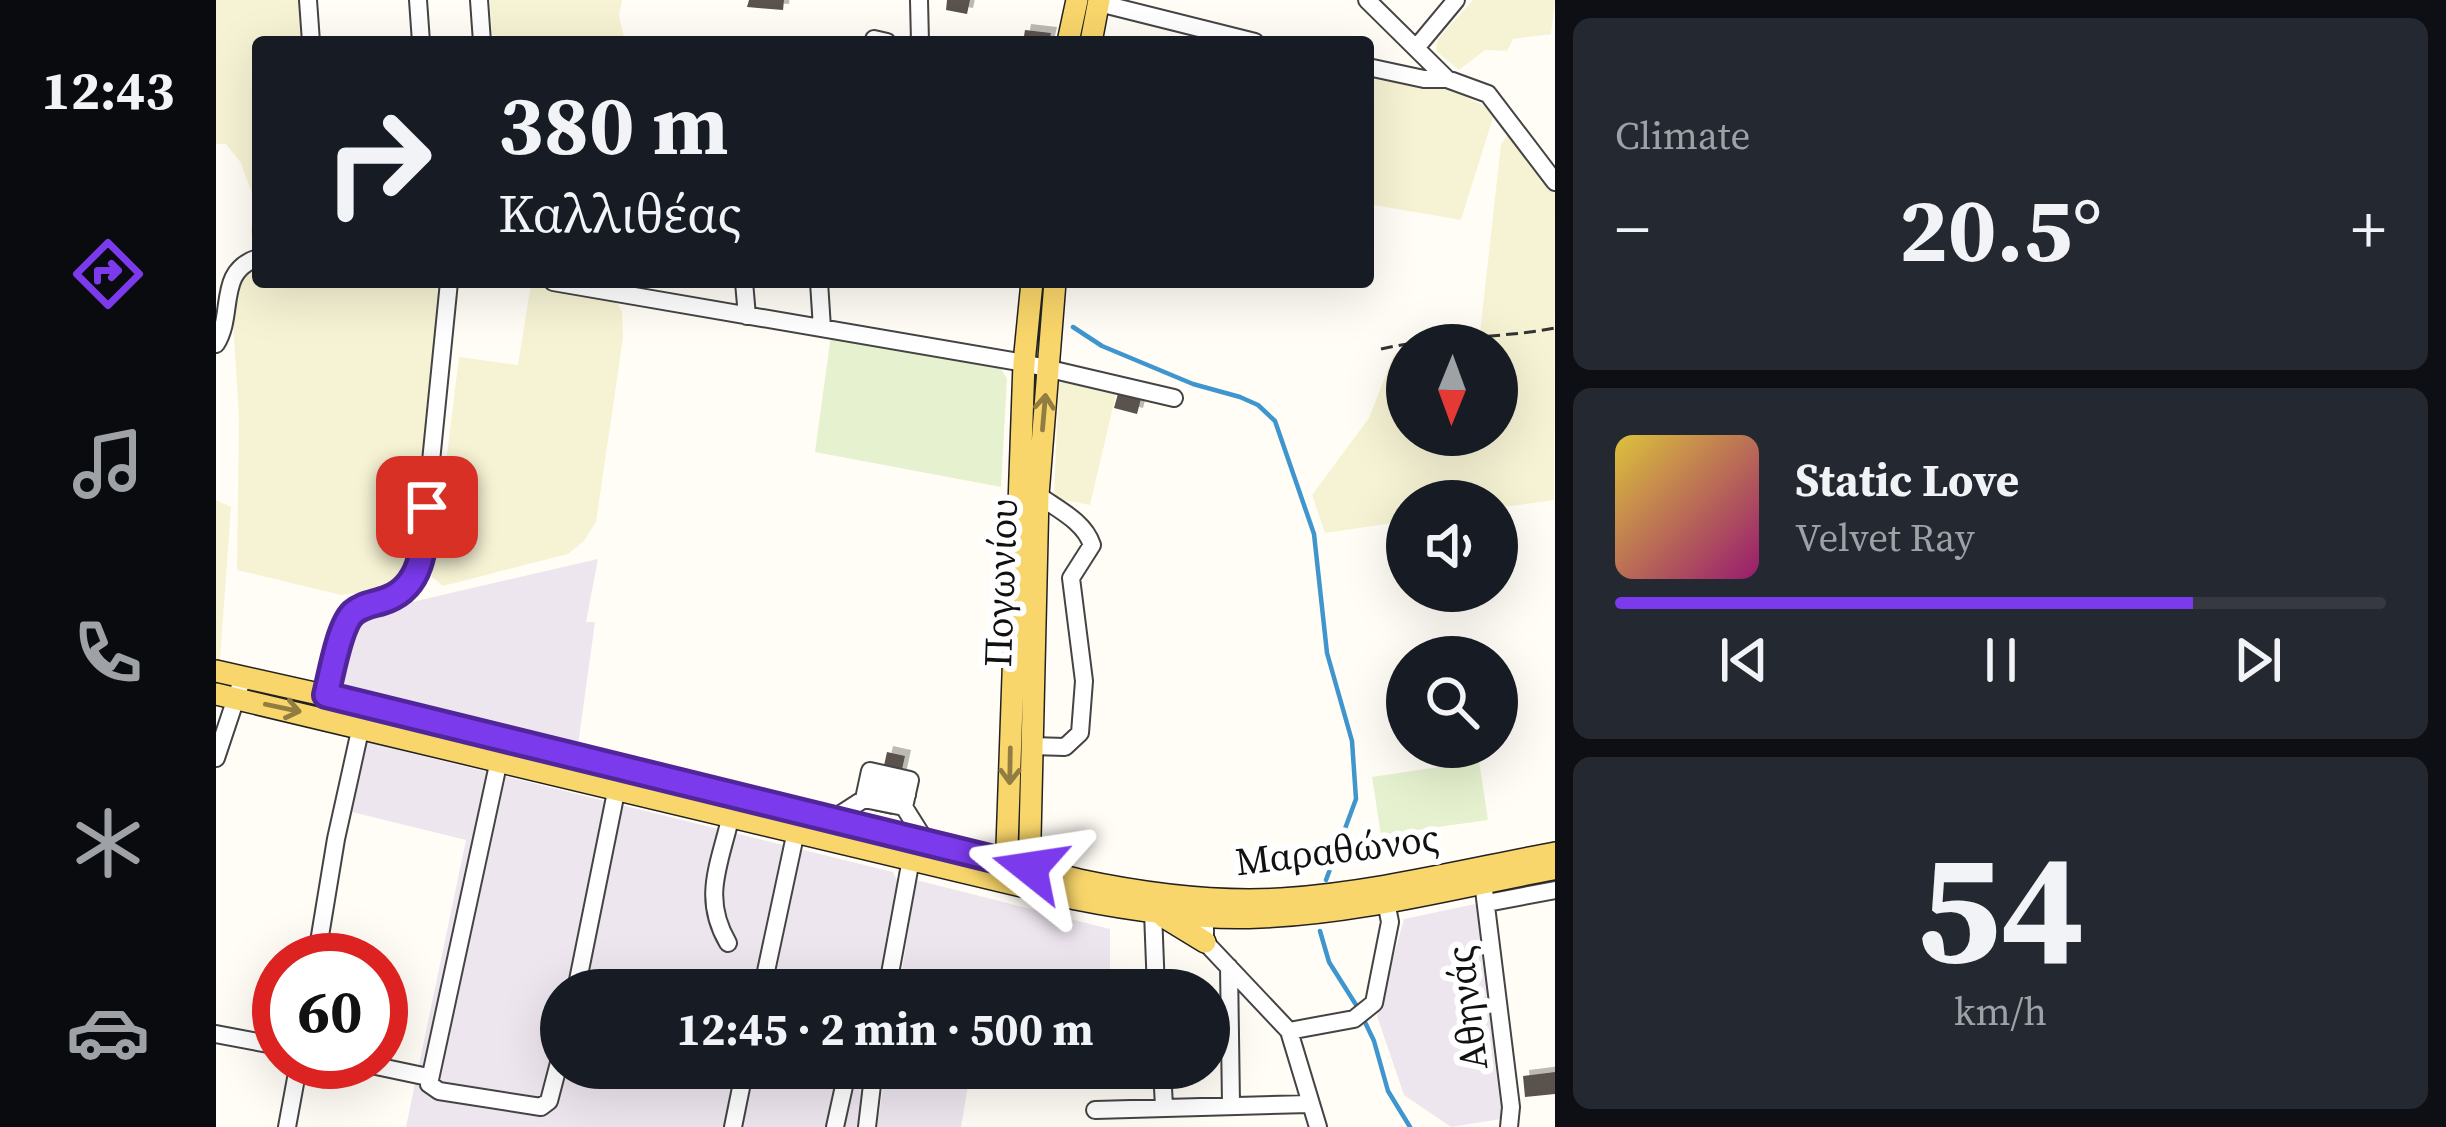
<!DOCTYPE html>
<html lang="en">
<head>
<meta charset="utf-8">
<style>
  :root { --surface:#171b24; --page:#242831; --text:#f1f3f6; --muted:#9ea1a6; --line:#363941; --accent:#7c3aed }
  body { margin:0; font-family:"Source Serif 4",serif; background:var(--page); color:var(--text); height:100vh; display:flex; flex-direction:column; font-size:45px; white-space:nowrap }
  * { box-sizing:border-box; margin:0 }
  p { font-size:39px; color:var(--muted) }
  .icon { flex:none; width:66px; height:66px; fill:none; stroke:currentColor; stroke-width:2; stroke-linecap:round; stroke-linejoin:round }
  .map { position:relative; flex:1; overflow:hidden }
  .details { display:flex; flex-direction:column; gap:18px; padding:18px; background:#0d0f14; width:891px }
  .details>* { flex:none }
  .banner { position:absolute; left:36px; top:36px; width:1122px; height:252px; border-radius:12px; box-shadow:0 12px 48px #0002; background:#171b24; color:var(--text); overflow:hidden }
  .needle { width:78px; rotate:181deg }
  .fabs { position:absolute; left:1170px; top:324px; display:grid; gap:24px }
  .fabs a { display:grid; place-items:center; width:132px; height:132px; border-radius:50%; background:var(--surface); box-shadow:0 12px 48px #0002; font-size:60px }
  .speed { position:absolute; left:36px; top:933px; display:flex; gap:24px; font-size:60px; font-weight:700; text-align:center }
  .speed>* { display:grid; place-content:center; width:156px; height:156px; border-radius:50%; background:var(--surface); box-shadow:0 12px 48px #0002; line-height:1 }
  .speed .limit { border:18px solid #d22; background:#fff; color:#111 }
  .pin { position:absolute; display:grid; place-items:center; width:102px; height:102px; color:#fff; margin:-51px; border-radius:24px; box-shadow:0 6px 18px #0006 }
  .me { position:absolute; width:132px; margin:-66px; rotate:285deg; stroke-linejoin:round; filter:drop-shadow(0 0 9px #0008) }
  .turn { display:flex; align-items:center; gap:42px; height:252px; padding:0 48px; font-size:54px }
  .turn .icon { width:156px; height:156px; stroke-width:2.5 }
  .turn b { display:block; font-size:84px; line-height:102px }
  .big { font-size:90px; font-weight:700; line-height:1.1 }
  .details .card { flex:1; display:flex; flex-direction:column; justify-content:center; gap:18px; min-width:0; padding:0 42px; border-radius:18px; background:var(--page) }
  .details .dial { align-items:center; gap:0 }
  .dial b { font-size:156px; line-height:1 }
  .song { display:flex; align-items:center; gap:36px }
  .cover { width:144px; height:144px; border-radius:18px; background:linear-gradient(135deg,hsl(50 70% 55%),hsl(320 70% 35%)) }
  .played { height:12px; border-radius:6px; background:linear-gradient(90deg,var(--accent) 75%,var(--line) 75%) }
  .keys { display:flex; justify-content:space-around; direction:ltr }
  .heat { display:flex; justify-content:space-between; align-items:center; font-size:66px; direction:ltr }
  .trip { position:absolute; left:324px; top:969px; width:690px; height:120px; border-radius:60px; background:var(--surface); box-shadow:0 12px 48px #0002; font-weight:700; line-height:120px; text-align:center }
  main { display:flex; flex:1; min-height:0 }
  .dock { display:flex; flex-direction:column; width:216px; justify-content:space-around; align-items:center; background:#090b0e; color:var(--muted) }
  .dock .icon { width:84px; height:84px }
  .dock .active { color:var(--accent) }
  .dock b { font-size:54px; color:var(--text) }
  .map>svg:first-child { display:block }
</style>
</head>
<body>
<main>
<nav class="dock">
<b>12:43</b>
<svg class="icon active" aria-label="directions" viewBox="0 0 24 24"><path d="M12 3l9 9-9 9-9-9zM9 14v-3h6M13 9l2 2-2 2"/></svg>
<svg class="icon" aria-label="music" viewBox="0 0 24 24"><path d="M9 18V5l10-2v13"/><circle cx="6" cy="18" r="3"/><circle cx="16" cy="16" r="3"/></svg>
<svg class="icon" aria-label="phone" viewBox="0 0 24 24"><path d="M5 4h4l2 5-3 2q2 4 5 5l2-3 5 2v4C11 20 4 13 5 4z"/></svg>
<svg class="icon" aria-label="climate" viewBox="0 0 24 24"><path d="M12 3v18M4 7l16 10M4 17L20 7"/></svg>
<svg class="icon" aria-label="car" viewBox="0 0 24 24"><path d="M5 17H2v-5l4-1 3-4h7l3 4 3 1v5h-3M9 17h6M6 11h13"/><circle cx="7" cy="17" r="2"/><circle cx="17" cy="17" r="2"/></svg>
</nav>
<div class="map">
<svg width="1339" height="1127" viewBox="0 0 1339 1127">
  <defs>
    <filter id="shadow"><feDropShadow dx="6" dy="-6" stdDeviation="0" flood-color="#0004"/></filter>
  </defs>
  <rect width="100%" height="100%" fill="#fffdf5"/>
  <path fill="#eee6ef" d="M382,559L370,622H379L362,745L126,686L143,620L153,612Z
    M150,742L677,872L686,890L669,990H345V1068H656L646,1127H190L250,840L136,812Z
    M700,880L894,929V990H683Z
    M1264,903L1291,1118L1235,1127L1188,1095L1161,1016L1188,919Z
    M670,1068H755L745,1127H661Z"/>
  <path fill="#f6f3d4" d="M0,0H88L91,42H42V252H38L35,230L39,202L25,163L10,144H0Z
    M274,0H406L403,15L409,42H331L276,35Z
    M1257,0H1339L1335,34L1297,39L1291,51L1269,50L1243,70L1221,52L1220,47L1222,39Z
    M1152,72L1235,90L1279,111L1245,220L1152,204Z
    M1295,131L1339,190L1338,500L1281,508V501H1191V521L1109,533L1096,495L1153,418L1178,354L1191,352V435H1281V345H1246L1263,342L1285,144Z
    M42,268V282H227L197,574L153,602L137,593L125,595L21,570L23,419L16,304L22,280L33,269Z
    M315,284L399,299L406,312L407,338L380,522L368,541L352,554L227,586L216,577L243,357L302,365Z
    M843,377L901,390L874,505L838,498Z
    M0,500L15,507L4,661L0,660Z"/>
  <path fill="#e6f2cf" d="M615,335L783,365L791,379L785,487L599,452Z
    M1263,761L1272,820L1165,835L1156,777Z"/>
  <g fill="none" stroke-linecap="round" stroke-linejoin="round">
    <path stroke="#3f96cf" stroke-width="4.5" d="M857,327L886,346L977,384L1024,397L1042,405L1059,421L1098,534L1111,653L1136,741L1140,799L1110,880
      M1104,931L1113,962L1142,1008
      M1147,1018L1158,1041L1172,1091L1194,1127"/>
  </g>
  <path fill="#5a524d" filter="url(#shadow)" d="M533,0H568L567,10L531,7Z
    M731,0H754L751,14L730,10Z
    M809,30L835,33L833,42H807Z
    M903,390L926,395L921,414L898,408Z
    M671,752L689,756L676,815L658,811Z
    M1339,1072V1094L1309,1097L1307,1076Z"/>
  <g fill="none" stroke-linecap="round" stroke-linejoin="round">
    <defs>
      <path id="minor" d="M92,0L95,42
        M202,0L205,42
        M263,0L266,42
        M703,0L704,42
        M1151,0L1231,79
        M883,3L1039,42
        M658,39L671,42
        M1200,48L1240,0
        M1152,67L1208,79H1231L1272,94L1339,182
        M337,282L808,363L958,398
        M528,282L531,316
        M603,282L606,328
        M0,344C19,314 0,271 42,258
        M109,695L132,617L187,590L205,561L233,282
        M816,746L849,747L864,733L868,681L855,578L876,545C868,521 841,509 822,495
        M0,758L27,677
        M283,760L213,1084L223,1091L325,1107L333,1101L345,1055
        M651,786L691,795
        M648,799L688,807L710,842
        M617,819L648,799L654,771L694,780L688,807
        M1267,882L1295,1107L1293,1127
        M1271,903L1339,890
        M989,905V942L1073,1031L1102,1127
        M937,912L940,990
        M512,943C485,897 504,864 515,815
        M100,960L120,839L145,726
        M1013,967L1015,1104
        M363,979L412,990
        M360,990L401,787
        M546,990L580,831
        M671,990L695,859
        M1073,1031L1138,1019L1158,1003L1174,922L1170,902
        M0,1034L63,1046
        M141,1062L212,1077
        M946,1068L948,1107
        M879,1110L1093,1104
        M71,1127L83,1062
        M517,1127L529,1068
        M619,1127L632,1068
        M651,1127L658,1068"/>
      <path id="major" d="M852,42L861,0
        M875,42L883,0
        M0,671L192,714L863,880C929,894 997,903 1065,899C1157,893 1249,870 1339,853
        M0,694L860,899C920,911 982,920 1044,917C1144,913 1240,887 1337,869
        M790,875L808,363L816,282
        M813,880L822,495L839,282
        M948,917L989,942"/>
    </defs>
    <use href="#minor" stroke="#444" stroke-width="20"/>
    <use href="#major" stroke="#222" stroke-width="24"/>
    <path stroke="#333" stroke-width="3" stroke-dasharray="12 6" stroke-linecap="butt" d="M1165,349C1222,336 1281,339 1339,328"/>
    <use href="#minor" stroke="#fff" stroke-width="16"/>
    <use href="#major" stroke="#f9d66b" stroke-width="21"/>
  </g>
  <defs><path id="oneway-shaft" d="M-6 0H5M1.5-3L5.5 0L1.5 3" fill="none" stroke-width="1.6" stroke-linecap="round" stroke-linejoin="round" transform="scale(3)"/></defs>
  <g stroke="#917d42">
    <use href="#oneway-shaft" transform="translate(828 412) rotate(-85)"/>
    <use href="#oneway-shaft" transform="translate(67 708) rotate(12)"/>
    <use href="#oneway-shaft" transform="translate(794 766) rotate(91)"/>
  </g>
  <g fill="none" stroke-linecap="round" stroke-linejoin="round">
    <defs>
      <path id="route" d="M211,507C208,541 209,584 172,599C160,604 147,604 137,613C123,626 115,676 110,695L814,868"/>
    </defs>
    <use href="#route" stroke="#51269a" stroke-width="30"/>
    <use href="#route" stroke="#7c3aed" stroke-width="21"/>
  </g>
  <g text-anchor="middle" stroke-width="12" stroke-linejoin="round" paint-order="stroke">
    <g font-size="39" fill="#111" stroke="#fff">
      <text transform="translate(784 583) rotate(-88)" y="14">Πογωνίου</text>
      <text transform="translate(1121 849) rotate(-7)" y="14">Μαραθώνος</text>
      <text transform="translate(1250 1008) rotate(-97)" y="14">Αθηνάς</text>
    </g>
  </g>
</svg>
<div class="fabs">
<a><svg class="needle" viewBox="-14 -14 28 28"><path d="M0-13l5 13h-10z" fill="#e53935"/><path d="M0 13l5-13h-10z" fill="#9ea1a6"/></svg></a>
<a><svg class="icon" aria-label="sound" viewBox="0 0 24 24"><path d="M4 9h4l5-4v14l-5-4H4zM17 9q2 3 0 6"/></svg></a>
<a><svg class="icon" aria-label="search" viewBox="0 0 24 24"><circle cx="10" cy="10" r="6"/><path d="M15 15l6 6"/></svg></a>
</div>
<div class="speed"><div class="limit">60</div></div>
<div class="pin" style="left:211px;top:507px;background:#d93025"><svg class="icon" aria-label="arrive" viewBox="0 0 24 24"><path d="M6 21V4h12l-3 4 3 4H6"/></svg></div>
<svg class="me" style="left:814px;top:868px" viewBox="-20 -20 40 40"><path d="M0-17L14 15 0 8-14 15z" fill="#7c3aed" stroke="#fff" stroke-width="4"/></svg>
<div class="trip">12:45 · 2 min · 500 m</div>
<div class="banner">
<div class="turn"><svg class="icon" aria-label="right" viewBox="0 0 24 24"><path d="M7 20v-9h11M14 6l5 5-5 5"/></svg><div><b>380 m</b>Καλλιθέας</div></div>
</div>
</div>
<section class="details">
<div class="card"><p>Climate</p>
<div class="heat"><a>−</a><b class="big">20.5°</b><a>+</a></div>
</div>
<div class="card">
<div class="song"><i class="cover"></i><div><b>Static Love</b><p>Velvet Ray</p></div></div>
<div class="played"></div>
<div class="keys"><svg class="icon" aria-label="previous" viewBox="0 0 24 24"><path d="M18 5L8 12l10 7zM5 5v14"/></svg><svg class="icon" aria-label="pause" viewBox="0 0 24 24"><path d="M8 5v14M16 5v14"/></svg><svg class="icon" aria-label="next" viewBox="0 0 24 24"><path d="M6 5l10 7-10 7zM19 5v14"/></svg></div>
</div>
<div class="card dial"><b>54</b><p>km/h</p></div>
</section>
</main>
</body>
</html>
